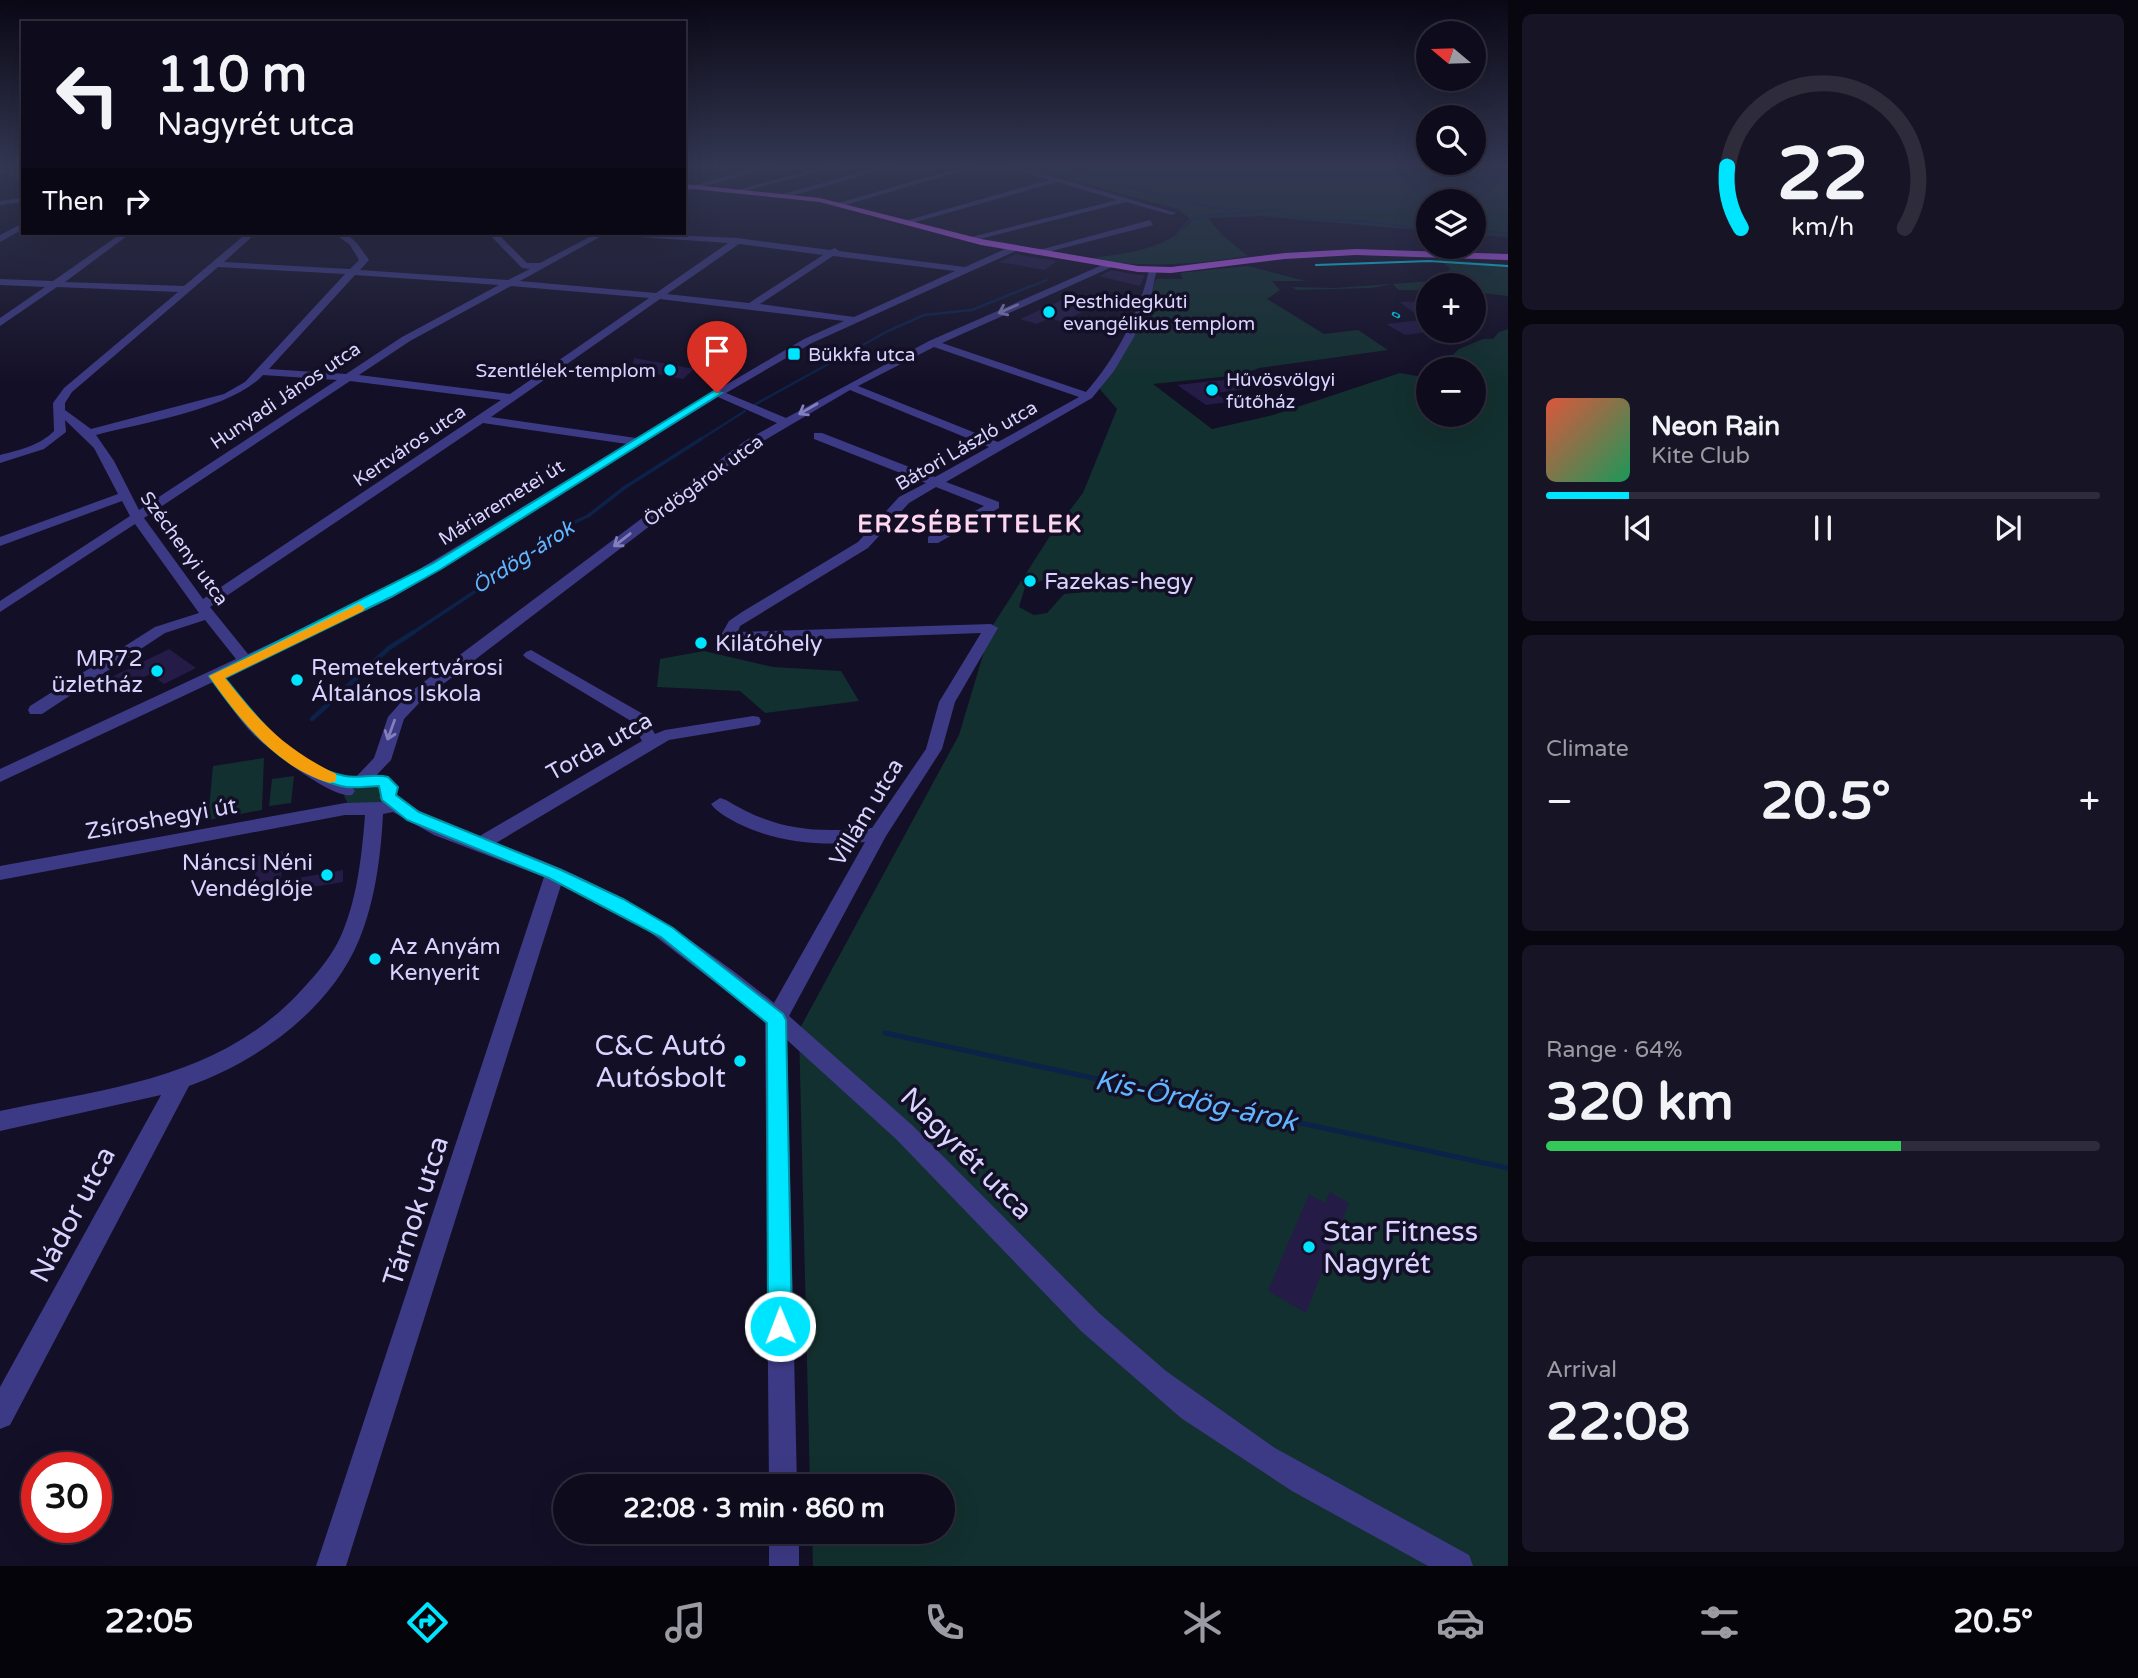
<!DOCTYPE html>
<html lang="en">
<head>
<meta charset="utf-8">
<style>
  :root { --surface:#0e0b1c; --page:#171425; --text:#f1f3f6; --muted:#9b9ba3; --line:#2e2b3b; --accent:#00e5ff }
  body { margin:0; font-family:"Varela Round",sans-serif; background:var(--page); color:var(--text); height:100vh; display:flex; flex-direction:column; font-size:26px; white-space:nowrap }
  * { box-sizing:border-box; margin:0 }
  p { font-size:23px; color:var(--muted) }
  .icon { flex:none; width:38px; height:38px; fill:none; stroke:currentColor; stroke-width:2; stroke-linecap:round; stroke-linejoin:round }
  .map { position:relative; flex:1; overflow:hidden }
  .details { display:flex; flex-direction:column; gap:14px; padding:14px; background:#08060f; width:630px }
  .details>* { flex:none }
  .top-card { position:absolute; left:21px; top:21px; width:665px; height:214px; border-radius:0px; box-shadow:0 7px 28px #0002,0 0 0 2px var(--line); background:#0e0b1c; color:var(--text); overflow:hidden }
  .needle { width:46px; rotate:289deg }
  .tools { position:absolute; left:1416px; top:21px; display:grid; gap:14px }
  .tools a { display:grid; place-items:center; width:70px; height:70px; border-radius:50%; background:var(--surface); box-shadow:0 7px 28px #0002,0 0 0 2px var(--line); font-size:35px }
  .speed { position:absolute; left:21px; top:1452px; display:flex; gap:14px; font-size:35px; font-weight:700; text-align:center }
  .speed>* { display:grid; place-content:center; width:91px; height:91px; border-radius:50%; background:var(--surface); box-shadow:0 7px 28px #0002,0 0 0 2px var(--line); line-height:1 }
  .speed .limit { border:10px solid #d22; background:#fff; color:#111 }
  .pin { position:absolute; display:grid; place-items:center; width:60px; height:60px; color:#fff; margin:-72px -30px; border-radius:50% 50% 50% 0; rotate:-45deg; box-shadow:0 0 7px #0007 }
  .pin .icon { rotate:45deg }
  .me { position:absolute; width:77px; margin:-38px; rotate:359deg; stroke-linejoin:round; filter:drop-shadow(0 0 5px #0008) }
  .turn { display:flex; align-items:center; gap:24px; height:147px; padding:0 21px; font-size:32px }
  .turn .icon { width:91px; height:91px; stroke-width:2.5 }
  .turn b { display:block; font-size:49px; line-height:60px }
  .then { display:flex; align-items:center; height:66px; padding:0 21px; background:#0003; gap:14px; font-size:26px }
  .big { font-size:52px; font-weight:800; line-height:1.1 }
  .details .tile { flex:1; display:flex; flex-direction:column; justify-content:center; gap:10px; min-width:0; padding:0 24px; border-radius:10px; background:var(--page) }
  .details .dial { align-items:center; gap:0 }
  .dial svg { height:182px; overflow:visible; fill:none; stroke:var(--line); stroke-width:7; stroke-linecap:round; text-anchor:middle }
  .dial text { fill:var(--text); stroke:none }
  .song { display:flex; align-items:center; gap:21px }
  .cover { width:84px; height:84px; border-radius:10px; background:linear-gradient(135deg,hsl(10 70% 55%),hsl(150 70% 35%)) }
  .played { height:7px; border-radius:4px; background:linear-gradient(90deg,var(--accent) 15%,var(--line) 15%) }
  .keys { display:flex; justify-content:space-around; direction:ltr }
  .heat { display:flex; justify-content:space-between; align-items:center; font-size:38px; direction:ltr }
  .charge { height:10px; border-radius:5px; background:linear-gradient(90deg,#34c759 64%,var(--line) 0) }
  .trip { position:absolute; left:553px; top:1474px; width:402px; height:70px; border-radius:35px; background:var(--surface); box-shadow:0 7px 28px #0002,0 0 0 2px var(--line); font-weight:800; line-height:70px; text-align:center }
  .dock { display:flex; height:112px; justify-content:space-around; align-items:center; background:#06040b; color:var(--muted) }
  .dock .icon { width:49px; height:49px }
  .dock .selected { color:var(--accent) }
  .dock b { font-size:32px; color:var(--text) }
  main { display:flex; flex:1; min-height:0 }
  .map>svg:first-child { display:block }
</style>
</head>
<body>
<main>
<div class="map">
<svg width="1508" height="1566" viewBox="0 0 1508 1566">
  <rect width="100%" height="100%" fill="#130f26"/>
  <path fill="#12302f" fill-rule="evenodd" d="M1020,166H1508V237L1474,235V201H1428V231L1263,216L1208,218L1222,235L1248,256C1190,265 1145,268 1087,259C1124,253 1167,251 1192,220L1178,209Z
    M1437,259L1508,265V296L1474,292V285H1428V290H1399L1393,284L1371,288L1297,290L1292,287L1335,288L1434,281V277L1447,273L1450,268Z
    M1248,266L1305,281H1272L1280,290L1267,299L1324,334L1358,330L1388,350L1259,368L1240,375L1153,384L1212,429L1273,415L1400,373L1428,378V415H1474V369L1438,368L1459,349L1483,339H1493L1499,332L1508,329V1566H813L812,1531H943V1486H810L799,1030L959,735L991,628L1050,536L1083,493L1117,409L1098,387L1139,322L1156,279H1183L1180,273ZM1054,576L1084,581L1093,591L1064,594L1047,613L1034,615L1019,607L1025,587Z
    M704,651L773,667L841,671L859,701L765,713L740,691L657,687L660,659Z
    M264,758L262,810L208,820L213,766Z
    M294,776L291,803L269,806L272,779Z
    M370,778L387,783L388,797L375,807L348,804L344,796C349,784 358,782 370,778Z"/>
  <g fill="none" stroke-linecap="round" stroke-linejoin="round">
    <path stroke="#0c2248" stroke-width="2" d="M1049,166L1198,205L1232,210
      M1474,230L1508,233
      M1175,236L1189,220L1203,216L1273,210L1306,219L1365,221L1428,230
      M1027,288L1047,280"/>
    <path stroke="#0c2248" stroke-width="2.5" d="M754,405L888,331L924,315L972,310L1031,286
      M698,441L745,411"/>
    <path stroke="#0c2248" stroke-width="3.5" d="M411,634L500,575L560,529L588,516L624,488L701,439"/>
    <path stroke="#0c2248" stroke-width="4.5" d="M312,719L389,648L414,632"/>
    <path stroke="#0c2248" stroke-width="5" d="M885,1033L1508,1168"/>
  </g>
  <path fill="#241b47" d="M1016,254L1037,258L1057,261L1045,270L999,262Z
    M1111,270L1138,275H1145L1140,286L1099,276Z
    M1073,295L1101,302L1063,322L1050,318L1037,324L1020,319Z
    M1428,301V332L1405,335L1386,324L1423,320L1400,302Z
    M634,358L694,369L683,379L632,369Z
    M1250,377L1264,387L1216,393L1228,402L1206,405L1177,385Z
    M169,649L196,668L164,684L150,674L114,692L101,682Z
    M283,851L281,881L343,870V882L253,897L257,856Z
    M1330,1192L1349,1203L1306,1313L1268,1291L1309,1194L1325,1203Z"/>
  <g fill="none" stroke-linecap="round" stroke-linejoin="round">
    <path fill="#3d3a85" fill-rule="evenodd" d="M764,166H777L684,192V188Z
      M826,166H839L738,193L734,191Z
      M883,166H896L787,197L780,195Z
      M966,166H978L842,206L835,204Z
      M1006,166H1018L1176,213L1172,215L1126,202L968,242L964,239L1117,200L1057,182L912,223L905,221L1049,180Z
      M0,167L23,174V179L0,172Z
      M23,198V202L0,205V201Z
      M1150,220L1153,225L1036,255L1032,252Z
      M23,223V229L0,242V235Z
      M122,233H131L65,282L184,286L247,233H256L224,262L350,269L359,260L350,245L334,233C352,232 359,246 369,260L360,270L508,280L530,269L522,268L488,233H497L527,263H540L597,233H607L520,281L656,293L728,243L624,236L620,233L737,238L830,250L835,248L839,251L965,267L1012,246H1018V250L812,343L726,393L786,418L929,341L1109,262L1112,263V267L942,343L1086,392C1116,358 1139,314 1149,270L1157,268L1150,301L1134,337L1114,371L1092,398L946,482L999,502V508L938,543H928V537L984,506L936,487L909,503L868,548L740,626L738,632L991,624L998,628L955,702L942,749L886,836L789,1016L912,1125L1099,1313L1166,1371L1275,1448L1469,1555L1473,1566H1428L1292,1491L1181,1418L1081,1331L896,1139L787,1040L797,1486H769L765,1021L647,930L561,885L346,1566H316L544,877L434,835L393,812L383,814C381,855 375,902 359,940C330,1010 257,1062 189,1086L10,1425L0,1429V1387L161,1095L0,1131V1111C108,1088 216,1079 297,995C313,978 329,960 339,940C357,903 362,854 365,815H345L0,880V866L345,803L382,802L379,797L388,791L432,819L478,837L642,741L631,721L526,658L523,655L526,652L531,650L643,714L655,734L665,730L753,716L759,717L761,721L759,725L669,740L496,843C606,882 684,930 774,1003L865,842C820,846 778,843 737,823C728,818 717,812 711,804L720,798L726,800C777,831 814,833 872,828L926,749L939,702L981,633L734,642L721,635L729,621L742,612L858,542L899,497L926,483L814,439V433H822L935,477L989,447L850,390L753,447L421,701L404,719L391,760L368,784H356L353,780L374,758L388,717L409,693L745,441L777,423L718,397L393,597L225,677L265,727L305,758L352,787L355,791L352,795C334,800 267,749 253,734C238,719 226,699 213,682L0,782V769L236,659L205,620L165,633L42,714H30L28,710L30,706L155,627L199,613L135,524L0,612V601L130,516L122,501L0,546V537L118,494L94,448L65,420L66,432L44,449L0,463V455C19,450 39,446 54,431L53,403L64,388L178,292L57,287L0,326V318L45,287L0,285V279L53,281ZM739,244L823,255L749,303L667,294ZM833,256L955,271L854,317L760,304ZM218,267L345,274L245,382L224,394L91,429L65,410V403L72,392ZM355,275L499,285L402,337L346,374L269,369ZM511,286L649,298L510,394L359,375L410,341ZM660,299L844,321L804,339L636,438L491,417ZM934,347L1079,397L998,442L858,386ZM263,375L337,380L139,510L114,461L96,435C142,423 232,409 263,375ZM350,381L501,400L203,599L144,518ZM483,423L627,444L383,591L248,654L210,607Z
      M1444,247H1453L1459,254L1452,256Z
      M769,1531H799V1566H769Z"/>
    <path fill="#c25bff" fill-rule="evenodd" d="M684,184L820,198L981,239L1138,266L1171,267L1285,253L1356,249L1508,254V260L1356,255L1285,259L1171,273L1138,272L981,245L820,202L684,188Z"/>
    <path stroke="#00e5ff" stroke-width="2" d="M1316,265L1429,261L1508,266"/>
    <defs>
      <path id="rail" d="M1394,314L1398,316"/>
    </defs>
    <use href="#rail" stroke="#00e5ff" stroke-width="4.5"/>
    <use href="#rail" stroke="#130f26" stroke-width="2.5" stroke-dasharray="8" stroke-linecap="butt"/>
  </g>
  <defs><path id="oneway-shaft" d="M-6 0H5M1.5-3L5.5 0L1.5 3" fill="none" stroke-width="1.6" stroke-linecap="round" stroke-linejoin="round" transform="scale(1.75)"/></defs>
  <g stroke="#837fbc">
    <use href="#oneway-shaft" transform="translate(1008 309) rotate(156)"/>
    <use href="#oneway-shaft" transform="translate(808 409) rotate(150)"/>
    <use href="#oneway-shaft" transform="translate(622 540) rotate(142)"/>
    <use href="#oneway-shaft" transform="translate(391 730) rotate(110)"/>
  </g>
  <linearGradient id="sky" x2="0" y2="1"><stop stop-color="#0a0815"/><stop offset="0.43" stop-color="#333752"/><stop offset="1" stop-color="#333752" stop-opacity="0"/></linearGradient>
  <rect width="1508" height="385" fill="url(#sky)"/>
  <path fill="#00e5ff" stroke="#0095a6" stroke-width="2" d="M714,391L722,393L441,569L391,597L225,678C256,717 292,765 345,776C359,779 374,773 388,777L398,787L396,795L419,812L561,870L623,899L673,928L783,1014L786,1020L792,1326L789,1334L780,1338L772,1334L768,1326L767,1023L661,937L549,878L407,820L382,800L379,786C367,786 352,789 341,786C282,772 242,723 209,676L432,564Z"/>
  <path fill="#f59e0b" d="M359,604L365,608L363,611L225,678C261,723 282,747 336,774V781L330,783C277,768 239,719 209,676Z"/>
  <g fill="#00e5ff" stroke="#130f26" stroke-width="2.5">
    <circle cx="1049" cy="312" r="7"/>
    <rect x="787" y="347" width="14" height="14" rx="3.5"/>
    <circle cx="670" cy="370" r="7"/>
    <circle cx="1212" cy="390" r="7"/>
    <circle cx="1030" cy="581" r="7"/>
    <circle cx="701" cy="643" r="7"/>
    <circle cx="157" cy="671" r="7"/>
    <circle cx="297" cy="680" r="7"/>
    <circle cx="327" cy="875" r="7"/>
    <circle cx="375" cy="959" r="7"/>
    <circle cx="740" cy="1061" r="7"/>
    <circle cx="1309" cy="1247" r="7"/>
  </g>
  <g text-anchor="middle" stroke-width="7" stroke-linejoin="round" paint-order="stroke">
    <g font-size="19" fill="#d9d4ff" stroke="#130f26" text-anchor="start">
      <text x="1063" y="308">Pesthidegkúti<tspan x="1063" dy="22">evangélikus templom</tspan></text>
      <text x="808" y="361">Bükkfa utca</text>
      <text x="656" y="377" text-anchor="end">Szentlélek-templom</text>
      <text x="1226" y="386">Hűvösvölgyi<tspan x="1226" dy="22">fűtőház</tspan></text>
    </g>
    <g font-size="19" fill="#d9d4ff" stroke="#130f26">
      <text transform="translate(285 395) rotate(-34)" y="7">Hunyadi János utca</text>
      <text transform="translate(409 445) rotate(-34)" y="7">Kertváros utca</text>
      <text transform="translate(966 445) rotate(-30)" y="7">Bátori László utca</text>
      <text transform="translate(703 480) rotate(-36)" y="7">Ördögárok utca</text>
      <text transform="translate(501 502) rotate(-32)" y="7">Máriaremetei út</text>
      <text transform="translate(185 548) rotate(54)" y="7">Széchenyi utca</text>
    </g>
    <g font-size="21" font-style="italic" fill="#62b6ff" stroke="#130f26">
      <text transform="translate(523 557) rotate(-33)" y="7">Ördög-árok</text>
    </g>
    <g font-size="23" fill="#d9d4ff" stroke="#130f26" text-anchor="start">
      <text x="1044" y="589">Fazekas-hegy</text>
      <text x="715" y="651">Kilátóhely</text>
      <text x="143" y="666" text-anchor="end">MR72<tspan x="143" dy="26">üzletház</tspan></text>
      <text x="311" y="675">Remetekertvárosi<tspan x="311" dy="26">Általános Iskola</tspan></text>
      <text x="313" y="870" text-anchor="end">Náncsi Néni<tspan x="313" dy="26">Vendéglője</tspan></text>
      <text x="389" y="954">Az Anyám<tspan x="389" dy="26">Kenyerit</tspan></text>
    </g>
    <g font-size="23" fill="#d9d4ff" stroke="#130f26">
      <text transform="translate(599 746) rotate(-29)" y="8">Torda utca</text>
      <text transform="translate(866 812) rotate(-59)" y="8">Villám utca</text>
      <text transform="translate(161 818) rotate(-10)" y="8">Zsíroshegyi út</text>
    </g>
    <g font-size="24" font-weight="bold" letter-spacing="2" fill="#ffd6f0" stroke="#130f26">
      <text x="970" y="532">ERZSÉBETTELEK</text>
    </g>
    <g font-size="28" fill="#d9d4ff" stroke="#130f26" text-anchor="end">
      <text x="726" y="1055">C&amp;C Autó<tspan x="726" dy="32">Autósbolt</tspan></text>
      <text x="1323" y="1241" text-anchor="start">Star Fitness<tspan x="1323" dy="32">Nagyrét</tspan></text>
    </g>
    <g font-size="28" font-style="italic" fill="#62b6ff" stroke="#130f26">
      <text transform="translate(1196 1100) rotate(12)" y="10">Kis-Ördög-árok</text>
    </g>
    <g font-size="28" fill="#d9d4ff" stroke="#130f26">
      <text transform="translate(967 1153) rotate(45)" y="10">Nagyrét utca</text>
      <text transform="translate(415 1211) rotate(-72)" y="10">Tárnok utca</text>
      <text transform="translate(72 1214) rotate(-62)" y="10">Nádor utca</text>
    </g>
  </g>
</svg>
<div class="tools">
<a><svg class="needle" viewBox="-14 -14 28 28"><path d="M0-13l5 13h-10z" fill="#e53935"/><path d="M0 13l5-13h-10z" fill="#9b9ba3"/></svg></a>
<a><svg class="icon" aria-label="search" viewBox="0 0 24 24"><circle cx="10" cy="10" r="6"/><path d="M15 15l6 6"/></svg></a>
<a><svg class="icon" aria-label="layers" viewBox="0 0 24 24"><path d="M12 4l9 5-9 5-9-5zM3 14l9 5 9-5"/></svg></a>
<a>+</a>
<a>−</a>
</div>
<div class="speed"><div class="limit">30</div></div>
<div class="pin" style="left:717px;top:393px;background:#d93025"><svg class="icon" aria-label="arrive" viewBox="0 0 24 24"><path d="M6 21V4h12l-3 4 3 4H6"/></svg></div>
<svg class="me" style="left:780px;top:1326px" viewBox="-20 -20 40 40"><circle r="17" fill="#00e5ff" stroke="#fff" stroke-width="3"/><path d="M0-11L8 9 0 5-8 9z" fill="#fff"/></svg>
<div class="trip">22:08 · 3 min · 860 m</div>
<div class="top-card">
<div class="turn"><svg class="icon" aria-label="left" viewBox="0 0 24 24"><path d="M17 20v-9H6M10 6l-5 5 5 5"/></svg><div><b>110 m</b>Nagyrét utca</div></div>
<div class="then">Then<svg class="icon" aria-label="right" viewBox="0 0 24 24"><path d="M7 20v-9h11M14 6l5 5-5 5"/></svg></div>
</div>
</div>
<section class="details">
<div class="tile dial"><svg viewBox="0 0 100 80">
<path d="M14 69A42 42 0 1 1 86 69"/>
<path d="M14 69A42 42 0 0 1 8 42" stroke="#00e5ff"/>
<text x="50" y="56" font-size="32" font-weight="700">22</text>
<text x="50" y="72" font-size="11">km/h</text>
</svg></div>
<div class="tile">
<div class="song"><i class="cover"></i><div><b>Neon Rain</b><p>Kite Club</p></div></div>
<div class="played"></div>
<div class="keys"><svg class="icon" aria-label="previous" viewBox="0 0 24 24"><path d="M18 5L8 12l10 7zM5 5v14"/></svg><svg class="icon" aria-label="pause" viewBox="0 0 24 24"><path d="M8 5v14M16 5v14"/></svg><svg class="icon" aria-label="next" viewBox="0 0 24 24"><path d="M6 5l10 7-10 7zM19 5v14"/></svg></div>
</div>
<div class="tile"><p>Climate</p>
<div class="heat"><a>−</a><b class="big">20.5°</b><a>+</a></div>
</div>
<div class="tile"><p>Range · 64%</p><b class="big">320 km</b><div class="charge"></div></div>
<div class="tile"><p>Arrival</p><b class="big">22:08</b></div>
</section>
</main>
<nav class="dock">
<b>22:05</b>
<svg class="icon selected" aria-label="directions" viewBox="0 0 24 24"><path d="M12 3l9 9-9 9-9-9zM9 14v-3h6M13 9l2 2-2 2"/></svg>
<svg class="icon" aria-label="music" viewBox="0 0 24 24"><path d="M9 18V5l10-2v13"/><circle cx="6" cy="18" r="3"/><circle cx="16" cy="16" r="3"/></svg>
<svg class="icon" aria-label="phone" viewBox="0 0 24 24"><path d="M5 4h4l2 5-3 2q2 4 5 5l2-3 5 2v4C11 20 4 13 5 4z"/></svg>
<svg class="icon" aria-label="climate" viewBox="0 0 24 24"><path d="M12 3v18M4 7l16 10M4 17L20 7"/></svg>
<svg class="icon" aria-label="car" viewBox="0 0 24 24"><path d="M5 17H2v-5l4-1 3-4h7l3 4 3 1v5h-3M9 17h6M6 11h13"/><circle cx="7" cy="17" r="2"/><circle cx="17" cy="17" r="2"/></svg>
<svg class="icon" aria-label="filters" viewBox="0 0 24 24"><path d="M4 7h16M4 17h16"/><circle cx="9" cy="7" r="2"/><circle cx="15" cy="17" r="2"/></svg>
<b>20.5°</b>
</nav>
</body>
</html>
